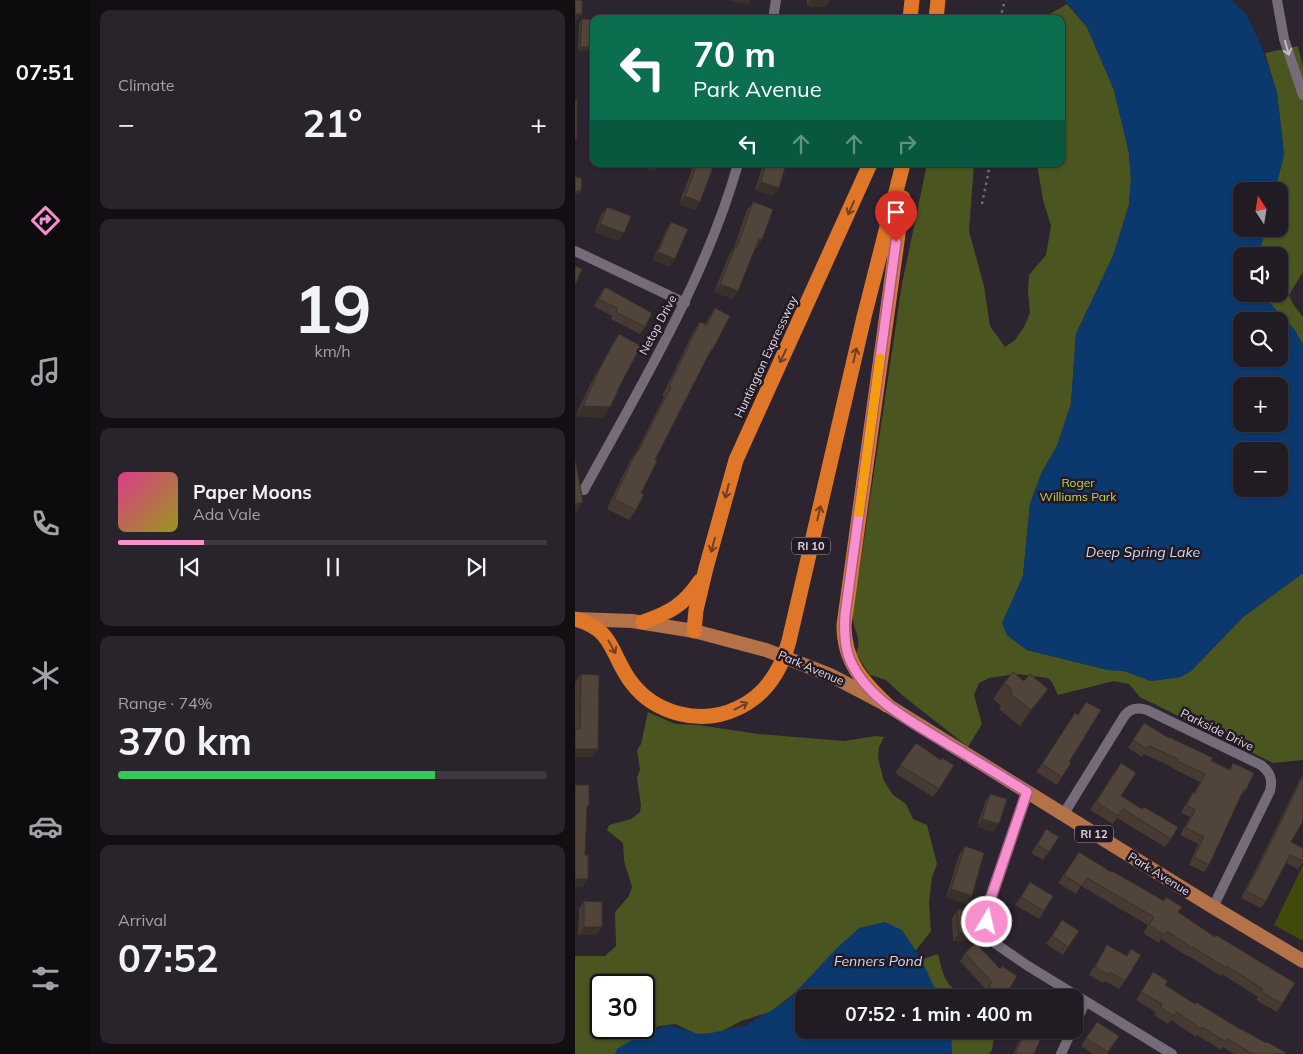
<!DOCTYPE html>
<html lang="en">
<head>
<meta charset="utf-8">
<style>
  :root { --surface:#211b23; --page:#29242b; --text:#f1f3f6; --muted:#a2a1a6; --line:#3e3941; --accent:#f790cd }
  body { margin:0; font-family:Mulish,sans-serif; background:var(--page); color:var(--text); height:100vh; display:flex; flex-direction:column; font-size:19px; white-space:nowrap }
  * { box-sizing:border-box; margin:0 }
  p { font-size:16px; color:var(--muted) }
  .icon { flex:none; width:28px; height:28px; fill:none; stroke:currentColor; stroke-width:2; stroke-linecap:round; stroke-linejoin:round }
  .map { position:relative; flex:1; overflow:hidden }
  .side { display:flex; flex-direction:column; gap:10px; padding:10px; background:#120f13; width:485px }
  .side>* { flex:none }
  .banner { position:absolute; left:15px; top:15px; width:475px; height:152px; border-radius:10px; box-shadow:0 1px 4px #0004,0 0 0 1px var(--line); background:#0b6e4f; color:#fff; overflow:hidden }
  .needle { width:32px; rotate:348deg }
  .buttons { position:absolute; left:658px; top:182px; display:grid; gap:10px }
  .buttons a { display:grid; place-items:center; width:55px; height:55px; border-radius:10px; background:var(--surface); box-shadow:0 1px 4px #0004,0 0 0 1px var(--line); font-size:25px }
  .speed { position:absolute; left:15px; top:974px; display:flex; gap:10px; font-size:25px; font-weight:700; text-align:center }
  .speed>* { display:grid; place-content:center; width:65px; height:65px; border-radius:50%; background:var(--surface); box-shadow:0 1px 4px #0004,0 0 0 1px var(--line); line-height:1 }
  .speed .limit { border:2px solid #111; border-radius:8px; background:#fff; color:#111 }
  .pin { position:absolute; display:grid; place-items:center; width:42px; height:42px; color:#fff; margin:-51px -21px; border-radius:50% 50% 50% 0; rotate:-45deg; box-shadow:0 0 5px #0007 }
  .pin .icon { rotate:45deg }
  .me { position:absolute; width:55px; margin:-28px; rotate:9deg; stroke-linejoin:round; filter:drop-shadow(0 0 4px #0008) }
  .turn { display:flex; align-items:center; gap:18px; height:105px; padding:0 20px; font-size:22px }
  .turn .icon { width:65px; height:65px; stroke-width:2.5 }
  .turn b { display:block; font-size:35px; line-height:42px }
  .lanes { display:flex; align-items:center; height:48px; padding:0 20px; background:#0003; justify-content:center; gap:25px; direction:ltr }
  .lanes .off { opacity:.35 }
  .big { font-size:38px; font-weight:700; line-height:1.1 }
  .side .widget { flex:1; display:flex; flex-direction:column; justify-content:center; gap:8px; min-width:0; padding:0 18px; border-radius:10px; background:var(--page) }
  .side .dial { align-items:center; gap:0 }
  .dial b { font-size:65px; line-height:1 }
  .song { display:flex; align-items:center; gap:15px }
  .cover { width:60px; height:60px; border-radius:8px; background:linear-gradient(135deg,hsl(330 70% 55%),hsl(60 70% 35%)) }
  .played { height:5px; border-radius:2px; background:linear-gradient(90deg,var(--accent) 20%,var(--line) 20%) }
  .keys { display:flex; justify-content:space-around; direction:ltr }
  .heat { display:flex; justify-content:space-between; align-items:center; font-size:28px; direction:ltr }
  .charge { height:8px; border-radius:4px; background:linear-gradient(90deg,#34c759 74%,var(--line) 0) }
  .trip { position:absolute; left:220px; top:989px; width:288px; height:50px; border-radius:10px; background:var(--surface); box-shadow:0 1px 4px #0004,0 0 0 1px var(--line); font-weight:700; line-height:50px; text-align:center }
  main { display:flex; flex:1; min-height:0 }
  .dock { display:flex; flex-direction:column; width:90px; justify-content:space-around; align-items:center; background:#0d0b0e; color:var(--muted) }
  .dock .icon { width:35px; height:35px }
  .dock .active { color:var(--accent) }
  .dock b { font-size:22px; color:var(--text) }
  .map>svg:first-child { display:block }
</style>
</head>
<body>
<main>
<nav class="dock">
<b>07:51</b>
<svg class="icon active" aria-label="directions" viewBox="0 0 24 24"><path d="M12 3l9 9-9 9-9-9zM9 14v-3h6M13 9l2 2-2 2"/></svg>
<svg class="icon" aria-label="music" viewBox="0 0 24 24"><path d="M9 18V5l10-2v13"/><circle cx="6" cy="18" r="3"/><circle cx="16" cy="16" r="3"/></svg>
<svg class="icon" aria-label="phone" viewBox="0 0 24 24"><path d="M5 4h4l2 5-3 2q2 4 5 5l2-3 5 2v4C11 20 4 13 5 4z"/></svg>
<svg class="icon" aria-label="climate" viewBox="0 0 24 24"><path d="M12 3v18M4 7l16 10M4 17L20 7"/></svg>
<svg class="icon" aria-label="car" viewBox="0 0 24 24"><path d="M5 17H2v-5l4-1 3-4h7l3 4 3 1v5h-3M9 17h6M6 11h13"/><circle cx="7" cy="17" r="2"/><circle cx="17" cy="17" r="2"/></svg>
<svg class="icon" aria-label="filters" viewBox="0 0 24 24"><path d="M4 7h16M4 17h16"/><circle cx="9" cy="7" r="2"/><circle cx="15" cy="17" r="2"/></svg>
</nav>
<section class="side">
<div class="widget"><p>Climate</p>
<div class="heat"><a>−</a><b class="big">21°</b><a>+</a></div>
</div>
<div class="widget dial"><b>19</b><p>km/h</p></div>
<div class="widget">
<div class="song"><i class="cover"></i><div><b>Paper Moons</b><p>Ada Vale</p></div></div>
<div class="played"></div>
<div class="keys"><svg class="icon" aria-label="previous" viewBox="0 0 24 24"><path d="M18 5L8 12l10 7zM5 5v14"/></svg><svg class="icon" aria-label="pause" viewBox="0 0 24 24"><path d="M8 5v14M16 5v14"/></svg><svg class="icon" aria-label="next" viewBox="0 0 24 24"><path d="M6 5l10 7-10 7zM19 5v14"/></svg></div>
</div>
<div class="widget"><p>Range · 74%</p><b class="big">370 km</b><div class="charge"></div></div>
<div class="widget"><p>Arrival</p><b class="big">07:52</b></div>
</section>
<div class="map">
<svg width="728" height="1054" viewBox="0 0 728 1054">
  <rect width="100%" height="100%" fill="#2c242f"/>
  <path fill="#414a0a" d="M728,865V941L699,925Z"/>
  <path fill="#4b551f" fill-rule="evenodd" d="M492,4L512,27L539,90L554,153L556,178L554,205L538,256L501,334L496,404L482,446L467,472L455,504L448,576L428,623L432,635L452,650L533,670L549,671L576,681L605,677L616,671L668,617L728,573V760L698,763L565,697L554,684L539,681L483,695L477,682L473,678L440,674L414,678L404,683L399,695L407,724L393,747L327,695L311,680L295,675L281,654C287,638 280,634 278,620C276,610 282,584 284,573L327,284L352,164H399L394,231L409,286L415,326L430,347L440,340L449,327L455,313L453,291L454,275L471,255L476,226L468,200L462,164H486V19H466Z
    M723,46L728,67V272L714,295L718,304L728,317V345L719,329L694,303L691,294H704V256H687L686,246L691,229H704V191H700L709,154L702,93L690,53Z
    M73,712L100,724L123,725L183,734L269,741L300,736L309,737L304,747L303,758L309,781L318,795L331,804L338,819L352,825L362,864L357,877L354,902L356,931L338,954L226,988L195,1012L166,1021L144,1033L122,1034L100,1024L84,1026L45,1049L40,1054H0V956H30L41,946L40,912L54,896L57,887L49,861L48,843L32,830L34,825L56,819L65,812L66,805L62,778L65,769L62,750L66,744ZM26,985H69V1028H26Z
    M363,954C369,977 369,988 394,995V997H349L340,962Z
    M365,1030H420L417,1050L414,1054H367Z"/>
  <path fill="#0b396d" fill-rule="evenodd" d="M490,0H656L671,14L686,45L702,93L709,154L700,191H666V229H691L686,246L687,256H666V294H691L695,303L719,329L728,345V573L668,617L616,671L605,677L576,681L549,671L533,670L452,650L432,635L427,623L448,576L455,504L467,472L482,446L496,404L501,334L538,256L554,205L556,178L554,153L539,90L512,27ZM666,321H704V359H666ZM666,386H704V424H666ZM666,451H704V489H666Z
    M310,922L327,930L345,957L364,997L229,998V1030H376L377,1054H40L42,1049L68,1033L94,1025L126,1035L170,1026L212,1001L262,948L284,928Z"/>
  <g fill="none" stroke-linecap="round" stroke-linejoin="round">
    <path stroke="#726b75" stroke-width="2.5" stroke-dasharray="2.5 4" stroke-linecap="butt" d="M425,19L430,0
      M407,204L415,164"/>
    <path stroke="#756b79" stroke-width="10" d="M702,0L709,39L728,95
      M198,19L201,0
      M0,251L110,303
      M9,490C66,385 130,280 163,164
      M452,792L411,911L413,933L421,944L453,966L597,1054
      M488,815L550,715C556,708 563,707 572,710L686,765C695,772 698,779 695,791L638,907
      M499,1027L510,1002
      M486,1054L497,1030"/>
    <path stroke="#b57248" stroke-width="14" d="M1,619L57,621L119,631L191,650L255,675L312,705L638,907L728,961"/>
    <path stroke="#e07628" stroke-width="15" d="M335,19L337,0
      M361,19L363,0
      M0,619C40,630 35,654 56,682C80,714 126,726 163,708C191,695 206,671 214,641L289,317L328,164
      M68,622C94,613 109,605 125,581
      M119,631L121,610L131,568L161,460L295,164
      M312,705C287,681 269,662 269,625L328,198"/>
  </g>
  <path fill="#463a32" d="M232,0H255L250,7L232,6Z
    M7,19L19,20V48L16,51H3L4,23Z
    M119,164H139L125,202L120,210L104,204Z
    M188,164H211L198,196L180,190Z
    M178,202L187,240L182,248L180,247L158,299L139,292L154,255L159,247L172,210Z
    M32,207L44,241L20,232L26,215Z
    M96,222L95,267L78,260L91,230Z
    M30,287L70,327L65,334L36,319L37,316L19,306L25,294Z
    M140,308L138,349L131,359L80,460L66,493L61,510L54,520L32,509L47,477L55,461L62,451L89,397L87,396L118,332L125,322L130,324Z
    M44,334L28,418L0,416L18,379L37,345Z
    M6,674L23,749L17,757H0V682Z
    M449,681L473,689L462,704L445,726L424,709L426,706L418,699L429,683Z
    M511,702L494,762L487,777L482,785L461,772L495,721L503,714Z
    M569,723L593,738L654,769L658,763L671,790L665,797L634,865L629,872L614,865L623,844L605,835L615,817L606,813L613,800L618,792L619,793L625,782L597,768V767L569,754L567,757L553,748Z
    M341,743L364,789L358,797L320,773Z
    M540,771L546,796L596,839L590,847L542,818L538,824L515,810Z
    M728,774V821L716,842L728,848V862L723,869L711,863L691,901L686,908L666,898L674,882L678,875L725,779Z
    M415,794L418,832L402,827L410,802Z
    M471,829L474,852L468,860L456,853Z
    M390,846L397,896L391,904L371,897L384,855Z
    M504,852L536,872L603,912L707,1004L702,1012L681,1000L683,997L647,974L646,976L612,955V956L586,939L584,943L568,933L573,925L506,886L501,894L483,883Z
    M455,882L469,911L464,919L440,905Z
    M9,901L27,927L21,935H3L4,909Z
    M382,910L397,932L392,940L378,941L377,918Z
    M487,920L504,931L488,955L471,944Z
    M532,945L551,956L556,949L550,981L544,989L530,981L528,983L514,975Z
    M390,953L425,969L442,976L429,998H413L408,994L411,990L385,961Z
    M578,972L590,985L620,1004L710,1054H659L648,1047L646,1050L622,1035L621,1037L596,1020L593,1024L579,1015L581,1012L561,1000Z
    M522,1022L544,1036L532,1054H518L506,1046Z
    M451,1030L459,1054H438L446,1037Z"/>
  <path fill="#393029" d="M153,0H176L173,5Z
    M236,0H255L250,7L232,6Z
    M0,14H7L1,22H0Z
    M5,47H19V48L16,51H3Z
    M56,164H85L80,171L55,165Z
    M186,182L204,188L198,196L180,190Z
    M0,191H6L3,195H0Z
    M110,196L125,202L120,210L104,204Z
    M25,224L49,233L44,241L20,232Z
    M184,239L187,240L182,248L178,247Z
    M83,252L100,259L95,267L78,260Z
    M145,284L163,291L158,299L139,292Z
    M8,406L35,407L28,418L0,416Z
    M8,502L0,514V504Z
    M473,689L462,704L445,726L456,710Z
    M0,749H23L17,757H0Z
    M407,819L424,824L418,832L402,827Z
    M0,879H13L7,887H0Z
    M376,889L397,896L391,904L371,897Z
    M9,927H27L21,935H3Z
    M397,932L392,940L378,941L384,933Z"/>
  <path fill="#51443a" stroke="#393029" d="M0,0H7V14H0Z
    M7,19L19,20V47H5Z
    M0,100H2V139H0Z
    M122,164H139L125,202L110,196Z
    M191,164H211L204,188L186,182Z
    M0,177L7,178L6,191H0Z
    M178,202L198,209L187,240L184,239L163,291L145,284L160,247H162Z
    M32,207L56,216L49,233L25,224Z
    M96,222L113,229L100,259L83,252Z
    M0,266L7,269L0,286Z
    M30,287L77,313L70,327L41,312L42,308L24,299Z
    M140,308L155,316L138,349L137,348L80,460L82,461L66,493L69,494L61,510L39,499L54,467L62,451L63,452L96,387L94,386L125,322L132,325Z
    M44,334L66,346L42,391H43L35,407L8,406L25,368Z
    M0,458L8,502L0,504Z
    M438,672L449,681L455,674L473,689L456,710L435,693L437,690L429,683Z
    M6,674L24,675L23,749H0V729H5Z
    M511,702L526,710L494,762L496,763L487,777L467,764L500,713L503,715Z
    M569,723L594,738V737L638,758L636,761L655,770L658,763L679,773L671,790L669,789L634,865L619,857L629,837L611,828L620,810L612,805L618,792L620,794L630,774L602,761L603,759L574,746L572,749L558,740Z
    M341,743L366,760L367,758L379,765L364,789L325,765Z
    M546,763L561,773L546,796L567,809L569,807L603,827L596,839L548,809L543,816L521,802Z
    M728,776V821L716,842L728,848V861L715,855L691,901L671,891L679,875H680Z
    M0,785H14V806H12L10,855H13V879H0Z
    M415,794L432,799L424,824L407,819Z
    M471,829L484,837L474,852L462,845Z
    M390,846L409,853L397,896L376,889Z
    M504,852L536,872L537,871L589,901L591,897L607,907L603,912L640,937L641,935L720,983L707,1004L687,992L688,989L652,966L651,968L618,947L617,948L592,931L589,935L574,925L579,917L512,878L506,886L489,875Z
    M455,882L478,896L469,911L446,897Z
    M9,901L27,902V927H9Z
    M396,909L397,932L384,933L382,910Z
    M487,920L504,931L493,947L477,936Z
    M401,943L425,969L427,966L442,976L430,996L414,986L417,982L390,953Z
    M532,945L552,956L556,949L566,955L550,981L535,972L534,975L520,967Z
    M578,972L593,981L590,985L620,1004L621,1002L666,1030V1029L691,1043L692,1042L710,1052V1054H678L653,1039L651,1042L627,1027L626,1029L602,1012L599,1016L585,1007L587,1004L566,992Z
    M465,987L472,998H450V997Z
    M522,1022L544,1036L533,1052L511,1038Z
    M451,1030H453L467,1036L459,1054H440Z"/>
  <defs><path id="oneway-shaft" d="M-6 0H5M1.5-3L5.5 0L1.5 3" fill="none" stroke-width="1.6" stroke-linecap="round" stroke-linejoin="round" transform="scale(1.25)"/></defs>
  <use stroke="#c3bcc6" href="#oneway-shaft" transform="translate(712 48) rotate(74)"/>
  <g stroke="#6f3f27">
    <use href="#oneway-shaft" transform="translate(276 208) rotate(114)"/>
    <use href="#oneway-shaft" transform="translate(280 355) rotate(-77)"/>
    <use href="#oneway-shaft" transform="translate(208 356) rotate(115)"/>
    <use href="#oneway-shaft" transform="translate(152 491) rotate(104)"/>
    <use href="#oneway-shaft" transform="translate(244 513) rotate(-77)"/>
    <use href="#oneway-shaft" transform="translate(138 545) rotate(105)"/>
    <use href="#oneway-shaft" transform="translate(37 647) rotate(61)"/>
    <use href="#oneway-shaft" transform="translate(166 706) rotate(-28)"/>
  </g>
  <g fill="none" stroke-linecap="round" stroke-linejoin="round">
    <defs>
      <path id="route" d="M321,242L270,615C269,630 269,646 275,660C293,701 338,722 373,744C400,760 426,776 452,792L411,912L412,922"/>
    </defs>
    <use href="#route" stroke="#a15e85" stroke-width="12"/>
    <use href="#route" stroke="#f790cd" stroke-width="9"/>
    <path stroke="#f59e0b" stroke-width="9" d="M284,513L305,358"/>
  </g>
  <g text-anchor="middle" stroke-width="5" stroke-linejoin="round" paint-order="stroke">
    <g fill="#231a26" stroke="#a59ea8" stroke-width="1">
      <rect x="217" y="537.5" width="38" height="17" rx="4"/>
      <rect x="500" y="825.5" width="38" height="17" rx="4"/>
    </g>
    <g font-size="11" font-weight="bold" fill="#ddd7df">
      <text x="236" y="550">RI 10</text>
      <text x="519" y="838">RI 12</text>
    </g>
    <g font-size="12" fill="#ddd7df" stroke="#231a26">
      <text transform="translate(83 325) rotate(-62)" y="4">Netop Drive</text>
      <text transform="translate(191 357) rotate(-65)" y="4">Huntington Expressway</text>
      <text transform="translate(236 668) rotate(23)" y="4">Park Avenue</text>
      <text transform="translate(642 730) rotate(26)" y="4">Parkside Drive</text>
      <text transform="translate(584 874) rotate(32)" y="4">Park Avenue</text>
    </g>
    <g font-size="12" fill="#c0d752" stroke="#231a26">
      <text x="503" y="487">Roger<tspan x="503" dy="14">Williams Park</tspan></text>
    </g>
    <g font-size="14" font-style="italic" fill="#cddcf0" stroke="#231a26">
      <text x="568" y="557">Deep Spring Lake</text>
      <text x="303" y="966">Fenners Pond</text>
    </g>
  </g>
</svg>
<div class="buttons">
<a><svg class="needle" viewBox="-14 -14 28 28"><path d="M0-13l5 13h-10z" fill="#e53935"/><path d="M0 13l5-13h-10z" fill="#a2a1a6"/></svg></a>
<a><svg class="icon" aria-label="sound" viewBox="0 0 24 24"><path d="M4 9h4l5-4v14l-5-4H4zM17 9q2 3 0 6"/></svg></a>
<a><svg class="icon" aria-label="search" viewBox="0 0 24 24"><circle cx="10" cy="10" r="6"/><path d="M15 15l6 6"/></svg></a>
<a>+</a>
<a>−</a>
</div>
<div class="speed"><div class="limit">30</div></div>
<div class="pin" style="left:321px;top:242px;background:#d93025"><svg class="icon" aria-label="arrive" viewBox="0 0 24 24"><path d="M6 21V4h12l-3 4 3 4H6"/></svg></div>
<svg class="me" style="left:412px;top:922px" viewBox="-20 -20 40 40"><circle r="17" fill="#f790cd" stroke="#fff" stroke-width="3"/><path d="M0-11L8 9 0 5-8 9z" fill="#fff"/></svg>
<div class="trip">07:52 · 1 min · 400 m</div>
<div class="banner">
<div class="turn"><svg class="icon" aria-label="left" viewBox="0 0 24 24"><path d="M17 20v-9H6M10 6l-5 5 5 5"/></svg><div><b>70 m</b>Park Avenue</div></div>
<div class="lanes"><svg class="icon" aria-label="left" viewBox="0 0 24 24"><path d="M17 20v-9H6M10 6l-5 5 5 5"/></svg><svg class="icon off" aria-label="ahead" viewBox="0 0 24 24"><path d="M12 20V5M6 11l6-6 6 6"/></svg><svg class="icon off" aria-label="ahead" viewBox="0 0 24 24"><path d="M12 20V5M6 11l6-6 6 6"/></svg><svg class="icon off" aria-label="right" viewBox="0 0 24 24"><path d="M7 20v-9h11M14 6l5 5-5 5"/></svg></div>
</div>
</div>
</main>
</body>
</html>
